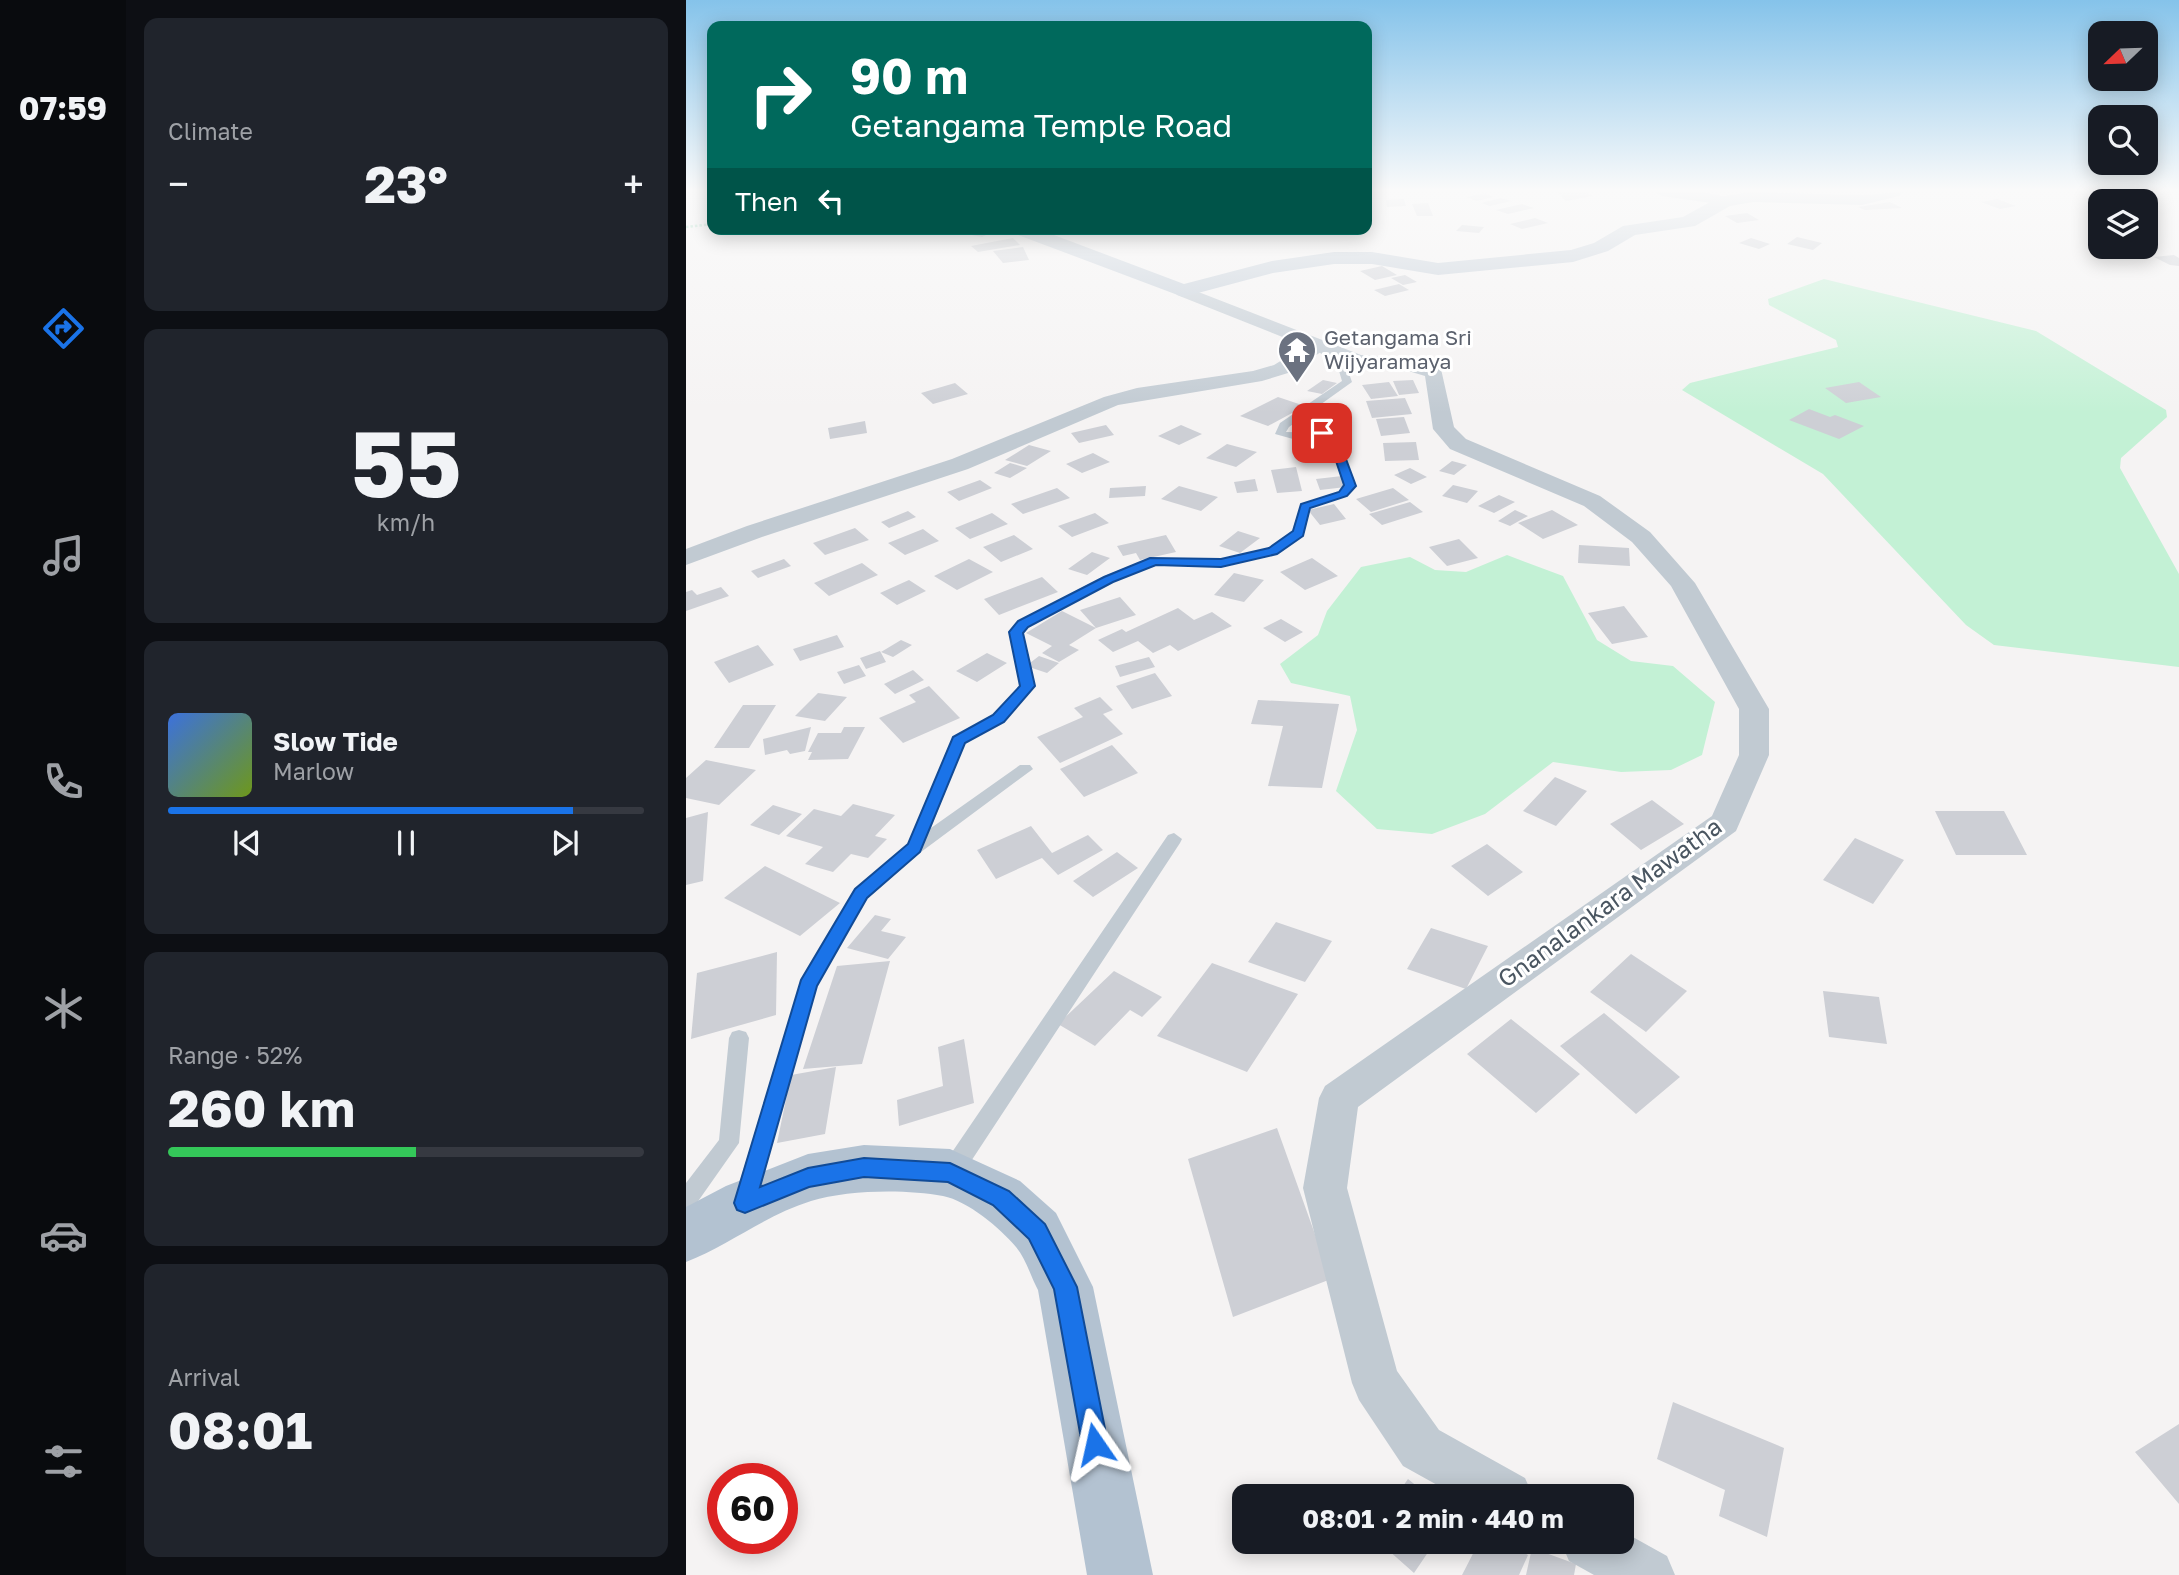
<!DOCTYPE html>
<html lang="en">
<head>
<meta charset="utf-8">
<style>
  :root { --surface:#171b24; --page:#20242c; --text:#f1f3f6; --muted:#9ea1a6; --line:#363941; --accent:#1a73e8 }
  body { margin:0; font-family:"Golos Text",sans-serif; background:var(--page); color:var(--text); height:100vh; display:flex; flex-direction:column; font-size:26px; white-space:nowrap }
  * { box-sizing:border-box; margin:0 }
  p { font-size:23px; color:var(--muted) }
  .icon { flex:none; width:38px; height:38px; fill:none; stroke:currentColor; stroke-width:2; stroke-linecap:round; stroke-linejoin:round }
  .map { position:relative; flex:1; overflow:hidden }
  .side { display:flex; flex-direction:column; gap:18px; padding:18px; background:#0d0f14; width:560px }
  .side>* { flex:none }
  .hud { position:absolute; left:21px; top:21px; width:665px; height:214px; border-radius:14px; box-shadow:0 4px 18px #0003; background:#00695c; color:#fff; overflow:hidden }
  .needle { width:46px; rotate:247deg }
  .tools { position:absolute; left:1402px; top:21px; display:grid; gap:14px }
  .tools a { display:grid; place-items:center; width:70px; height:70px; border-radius:14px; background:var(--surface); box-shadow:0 4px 18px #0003; font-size:35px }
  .speed { position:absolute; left:21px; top:1463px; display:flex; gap:14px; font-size:35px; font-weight:700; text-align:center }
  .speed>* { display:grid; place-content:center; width:91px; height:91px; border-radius:50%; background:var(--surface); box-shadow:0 4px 18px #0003; line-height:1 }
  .speed .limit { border:10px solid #d22; background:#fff; color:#111 }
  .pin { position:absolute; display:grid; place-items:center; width:60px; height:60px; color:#fff; margin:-30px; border-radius:14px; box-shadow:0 4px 10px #0006 }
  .me { position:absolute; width:77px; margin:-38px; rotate:349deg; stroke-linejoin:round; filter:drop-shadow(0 0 5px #0008) }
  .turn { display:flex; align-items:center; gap:24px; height:147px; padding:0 28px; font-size:32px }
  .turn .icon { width:91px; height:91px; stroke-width:2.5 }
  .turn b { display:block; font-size:49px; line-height:60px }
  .then { display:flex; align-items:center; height:66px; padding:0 28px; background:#0003; gap:14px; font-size:26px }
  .big { font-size:52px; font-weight:700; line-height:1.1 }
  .side .widget { flex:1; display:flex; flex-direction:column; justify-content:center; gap:10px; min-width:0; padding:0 24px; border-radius:14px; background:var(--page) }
  .side .dial { align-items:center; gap:0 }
  .dial b { font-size:91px; line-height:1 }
  .song { display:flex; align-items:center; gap:21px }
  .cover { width:84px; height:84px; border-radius:10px; background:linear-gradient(135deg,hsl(220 70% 55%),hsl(80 70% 35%)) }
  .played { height:7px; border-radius:4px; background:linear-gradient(90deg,var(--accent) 85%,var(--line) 85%) }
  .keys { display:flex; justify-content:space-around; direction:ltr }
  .heat { display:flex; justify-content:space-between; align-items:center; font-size:38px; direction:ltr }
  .charge { height:10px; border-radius:5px; background:linear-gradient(90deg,#34c759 52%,var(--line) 0) }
  .trip { position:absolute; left:546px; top:1484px; width:402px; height:70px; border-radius:14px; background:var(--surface); box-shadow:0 4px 18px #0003; font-weight:700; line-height:70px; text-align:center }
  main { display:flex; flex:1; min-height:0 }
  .tabs { display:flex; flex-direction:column; width:126px; justify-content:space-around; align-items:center; background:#090b0e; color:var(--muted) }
  .tabs .icon { width:49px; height:49px }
  .tabs .selected { color:var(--accent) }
  .tabs b { font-size:32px; color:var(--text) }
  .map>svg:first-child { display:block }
</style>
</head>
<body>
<main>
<nav class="tabs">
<b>07:59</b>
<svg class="icon selected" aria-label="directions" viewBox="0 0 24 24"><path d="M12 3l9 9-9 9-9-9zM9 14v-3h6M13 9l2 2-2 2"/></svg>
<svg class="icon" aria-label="music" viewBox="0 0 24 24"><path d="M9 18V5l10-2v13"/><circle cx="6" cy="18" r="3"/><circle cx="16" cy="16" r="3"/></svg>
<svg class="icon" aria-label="phone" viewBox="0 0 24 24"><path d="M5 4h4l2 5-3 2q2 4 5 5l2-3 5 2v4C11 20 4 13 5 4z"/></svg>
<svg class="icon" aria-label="climate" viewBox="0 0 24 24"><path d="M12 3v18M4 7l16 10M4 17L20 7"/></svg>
<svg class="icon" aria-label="car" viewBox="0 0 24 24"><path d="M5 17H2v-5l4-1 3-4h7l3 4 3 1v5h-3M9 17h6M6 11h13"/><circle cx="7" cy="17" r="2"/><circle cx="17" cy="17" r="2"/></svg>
<svg class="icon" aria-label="filters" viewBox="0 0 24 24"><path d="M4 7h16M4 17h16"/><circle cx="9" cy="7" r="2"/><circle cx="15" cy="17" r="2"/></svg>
</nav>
<section class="side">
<div class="widget"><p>Climate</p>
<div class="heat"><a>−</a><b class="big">23°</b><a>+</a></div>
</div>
<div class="widget dial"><b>55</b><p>km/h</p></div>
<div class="widget">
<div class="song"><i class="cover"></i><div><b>Slow Tide</b><p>Marlow</p></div></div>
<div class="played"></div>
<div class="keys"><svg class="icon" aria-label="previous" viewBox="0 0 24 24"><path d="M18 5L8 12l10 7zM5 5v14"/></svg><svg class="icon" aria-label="pause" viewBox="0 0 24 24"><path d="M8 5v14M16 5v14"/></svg><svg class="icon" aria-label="next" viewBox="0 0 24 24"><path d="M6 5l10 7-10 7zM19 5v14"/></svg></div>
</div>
<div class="widget"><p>Range · 52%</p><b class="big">260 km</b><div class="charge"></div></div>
<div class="widget"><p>Arrival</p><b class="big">08:01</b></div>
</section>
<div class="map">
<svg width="1493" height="1575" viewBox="0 0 1493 1575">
  <rect width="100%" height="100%" fill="#f5f3f3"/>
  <path fill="#c3f1d5" d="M1138,279L1350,331L1480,410L1481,417L1435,458L1434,468L1493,574V667L1308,645L1280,625L1137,474L996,390L1004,383L1152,347L1150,340L1083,305L1082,299Z
    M821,555L877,576L911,640L945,661L987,666L1029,702L1016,755L985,770L935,772L867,762L799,814L746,834L691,829L650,791L671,730L664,696L605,683L594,664L632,635L641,611L675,567L724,557L749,570L780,572Z"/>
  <path fill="#cdcfd5" d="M871,192H900L906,196L880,201Z
    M799,193L808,197L790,201L781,197Z
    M815,198L825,201L804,206L795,203Z
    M718,199L720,206L701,207L700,200Z
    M1311,199L1330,206L1314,209L1295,202Z
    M1204,202L1216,208L1179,210L1172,207Z
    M742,203L747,216H731L726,204Z
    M836,204L848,208L822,214L810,210Z
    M1061,213L1073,220L1051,223L1039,216Z
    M849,218L862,223L836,229L824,224Z
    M776,225L798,227L793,233L770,231Z
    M292,229H296L309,231L296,237L280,234Z
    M1111,237L1136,243L1127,250L1101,244Z
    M327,238L334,245L292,252L285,246Z
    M1065,238L1084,244L1073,249L1053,243Z
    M337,247L343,260L317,263L307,251Z
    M1488,255L1493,258V266L1484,265L1468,257Z
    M696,266L711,275L689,280L674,271Z
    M719,275L731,282L717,285L705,278Z
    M713,284L723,290L699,296L688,290Z
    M637,380L651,383L636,394L621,391Z
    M727,380L733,393L713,395L707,381Z
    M703,382L712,396L685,399L676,385Z
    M1173,382L1195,397L1160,403L1139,388Z
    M269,383L282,394L247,404L235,393Z
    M592,397L619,406L582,426L554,416Z
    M719,398L726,414L686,418L680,401Z
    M1123,409L1144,417L1149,415L1178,426L1153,439L1103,420Z
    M718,417L724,433L695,436L690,419Z
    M179,421L181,433L144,439L142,428Z
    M420,425L428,435L393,443L385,433Z
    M495,425L516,434L493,445L472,436Z
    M639,439L646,451L618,456L612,443Z
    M730,442L733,460L699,461L697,443Z
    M541,444L571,452L550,467L520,458Z
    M343,445L365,451L341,466L319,460Z
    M407,453L424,462L396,473L380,464Z
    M766,461L781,465L768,475L753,471Z
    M324,463L341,468L324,478L308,473Z
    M610,467L616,491L591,493L585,470Z
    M724,468L741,477L725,484L708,475Z
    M656,476L660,487L634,490L630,479Z
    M569,479L572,491L551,493L548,482Z
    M294,480L306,488L273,501L261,492Z
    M767,485L792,491L781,503L756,496Z
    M460,486L459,496L423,498L424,488Z
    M493,486L532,497L515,511L475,499Z
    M371,488L384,498L337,514L325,504Z
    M707,488L723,500L685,512L670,499Z
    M813,495L829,502L808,513L792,506Z
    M724,502L737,512L696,525L683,514Z
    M648,504L660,519L634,525L622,510Z
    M829,510L842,516L824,526L812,521Z
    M866,510L892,525L857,539L832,523Z
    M222,511L230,517L203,528L195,522Z
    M306,513L322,524L284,539L269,528Z
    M409,513L423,523L386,537L372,526Z
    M169,528L183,540L139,555L127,543Z
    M237,529L253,541L219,555L202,543Z
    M552,531L574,538L554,553L533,546Z
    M328,535L347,549L315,562L297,547Z
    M480,535L490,552L454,560L450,553L437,556L431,546Z
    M773,539L792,558L761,566L743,547Z
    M893,545L943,548L944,566L892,563Z
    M406,552L424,558L401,575L382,569Z
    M626,558L652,576L619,590L594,572Z
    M98,559L105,566L72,578L65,571Z
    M283,559L307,572L271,590L248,576Z
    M176,563L192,575L143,596L128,583Z
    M548,573L578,580L558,602L528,595Z
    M356,577L372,592L313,615L298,599Z
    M223,580L240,591L211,605L194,593Z
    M35,587L43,596L0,611V592L6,590L11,595Z
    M434,597L450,615L410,628L383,645L393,650L373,662L356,653L366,646L340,633L376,611L410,628L394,610Z
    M938,606L962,637L926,644L902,613Z
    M492,608L508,620L526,612L546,626L492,651L484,645L467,653L452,641L427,652L412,640L436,629L440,632Z
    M595,619L617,632L599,642L577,628Z
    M151,635L158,647L114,661L107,649Z
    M215,640L226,645L207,657L195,652Z
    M72,645L88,665L43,683L28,662Z
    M194,651L200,662L180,669L174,658Z
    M301,653L321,663L291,682L270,671Z
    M353,656L373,663L361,673L340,666Z
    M463,657L469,667L434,677L429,666Z
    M173,665L180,676L158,684L151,672Z
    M227,670L238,680L209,694L198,684Z
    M469,673L486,696L446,709L430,686Z
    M243,686L274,718L217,743L193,718L230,702L223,695Z
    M132,693L161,697L139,721L109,716Z
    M414,697L427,710L417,714L437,734L374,763L351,737L397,717L388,708Z
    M572,700L653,704L636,788L582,786L597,726L565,724Z
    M57,705H90L63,748H28Z
    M125,727L119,751L104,754L101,750L79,755L77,739Z
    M158,727H179L162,759L122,760L126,752H122L132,733H155Z
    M426,745L452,773L398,797L374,769Z
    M20,760L70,770L33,805L0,798V778Z
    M869,777L901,791L870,826L837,811Z
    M966,800L998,824L955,850L924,824Z
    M167,804L209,815L189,836L201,839L182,858L165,854L147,872L119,864L137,847L100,836L128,809L155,816Z
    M87,805L116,814L93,835L64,825Z
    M1249,811H1318L1341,855H1270Z
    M22,812L17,881L0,885V818Z
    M345,826L366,853L402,835L417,850L372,875L356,858L310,879L291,850Z
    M1169,838L1218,860L1187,904L1137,880Z
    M801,844L837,872L802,896L765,866Z
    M431,852L452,868L407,897L387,881Z
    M79,866L154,903L114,936L38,898Z
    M189,915L205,919L195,931L220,937L202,959L161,948Z
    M590,922L646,941L619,982L562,962Z
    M745,928L802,946L780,989L721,969Z
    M91,952L90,1015L5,1039L11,973Z
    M945,954L1001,991L960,1032L904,992Z
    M204,961L176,1064L117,1069L151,966Z
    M526,963L612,994L561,1072L471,1036Z
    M428,971L476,997L456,1017L444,1010L409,1046L372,1024Z
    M1137,991L1193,997L1201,1044L1143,1037Z
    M918,1013L994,1077L950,1114L874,1046Z
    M825,1019L894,1074L850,1113L781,1054Z
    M278,1039L288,1103L213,1126L211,1100L257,1086L252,1047Z
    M150,1067L139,1134L91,1143L105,1075Z
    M591,1128L645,1279L547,1317L502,1159Z
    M987,1402L1098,1448L1081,1537L1033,1516L1039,1490L971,1459Z
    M1493,1424V1504L1449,1452Z
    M722,1479L743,1496H710Z
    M693,1542H749L728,1573Z
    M793,1542H821L842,1555L833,1575H776Z
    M846,1548L890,1564L888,1575H840Z"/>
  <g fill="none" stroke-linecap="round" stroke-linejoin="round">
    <path stroke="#7ad0a6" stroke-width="2.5" stroke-dasharray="2.5 2" stroke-linecap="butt" d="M0,227L26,224"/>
    <path fill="#c1cad2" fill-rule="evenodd" d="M632,343L661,368L666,382L603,427L600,432L650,433L670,486L661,496L624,508L616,536L591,554L535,567L470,565L428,582L342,627L337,632L349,686L318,721L278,744L245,828L334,765H344L347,769L235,852L181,897L131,986L72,1194L69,1201L61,1204L53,1201L50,1194L115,980L169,889L222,845L267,738L308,715L335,685L323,632L332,621L418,576L464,558L535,559L583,548L606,531L615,504L653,492L658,486L642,438L607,439L589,434L594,423L656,381L653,371L627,346Z
      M488,833L496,839L494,843L274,1178L266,1181L258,1178L255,1171L258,1164L482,835Z
      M53,1030L60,1032L63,1038L53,1143L8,1207L0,1210V1183L33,1140L43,1038L46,1032Z"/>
    <path fill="#c1cad2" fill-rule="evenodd" d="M969,192C988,192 1033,189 1046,201L1039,205L976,196Z
      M497,286L675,355L719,358L746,364L755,369L768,427L780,439L914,496L964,532L1009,583L1083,709V755L1050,831L672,1107L661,1188L711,1371L753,1430L839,1478L847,1496H771L717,1466L673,1400L666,1383L617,1188L633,1098L639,1086L1026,816L1053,755V709L985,586L946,542L898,506L764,449L747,429L739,376L719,370L672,366L635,352L602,373L576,381L432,405L282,469L79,536L0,565V549L61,526L266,459L418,397L451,388L567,371L588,365L619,346L491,295L488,291L491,287Z
      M936,1531L981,1556L989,1575H908L883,1561L875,1542H936Z"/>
    <path fill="#c1cbd6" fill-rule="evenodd" d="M1064,192L1176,195L1216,192L1213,196L1176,205L1067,202L1044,206L1009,226L949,235L922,251L887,262L752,275L686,264H648L587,273L497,297L327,233L325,229H352L498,284L586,261L648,252H686L752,263L885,250L908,243L937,226L997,217L1033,197Z"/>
    <path fill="#b3c2d1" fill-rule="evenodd" d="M178,1145L264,1149L334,1181L370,1213L407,1287L467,1575H401L352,1290C345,1277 340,1259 330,1247C314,1228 282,1201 257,1196C219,1189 161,1190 125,1201C80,1215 43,1245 0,1262V1207L40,1186L122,1154Z"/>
  </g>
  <linearGradient id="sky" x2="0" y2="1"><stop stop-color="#85c3ea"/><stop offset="0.46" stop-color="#fafafa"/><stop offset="1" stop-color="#fafafa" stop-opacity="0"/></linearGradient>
  <rect width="1493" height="413" fill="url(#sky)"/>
  <path fill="#1a73e8" stroke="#114b97" stroke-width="2" d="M636,430L651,435L670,486L661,496L624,508L617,536L591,554L535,567L470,565L427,582L342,627L337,633L349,686L318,722L279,743L234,852L181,898L131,986L74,1187L122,1168L178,1158L264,1163L323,1191L359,1224L391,1287L422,1444L418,1453L409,1457L400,1453L396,1444L368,1289L343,1239L307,1205L262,1182L178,1177L123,1187L59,1213L51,1210L48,1203L115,980L169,889L222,844L267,737L307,715L334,686L323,632L332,621L418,577L464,558L535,559L583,548L607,531L615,504L653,492L658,485L642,437L631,433Z"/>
  <defs>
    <symbol id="temple-pin" viewBox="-11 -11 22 30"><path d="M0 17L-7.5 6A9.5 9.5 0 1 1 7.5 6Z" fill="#6b7280" stroke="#fff"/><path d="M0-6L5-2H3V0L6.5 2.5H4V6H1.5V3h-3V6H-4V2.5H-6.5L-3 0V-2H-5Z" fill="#fff"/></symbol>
  </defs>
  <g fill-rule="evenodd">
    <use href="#temple-pin" x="589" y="328" width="44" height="60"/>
  </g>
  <g text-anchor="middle" stroke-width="6" stroke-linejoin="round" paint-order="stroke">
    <g font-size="21" fill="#5b616d" stroke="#fff" text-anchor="start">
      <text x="638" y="345">Getangama Sri<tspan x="638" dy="24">Wijyaramaya</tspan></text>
    </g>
    <g font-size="24" fill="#4a5661" stroke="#fff">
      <text transform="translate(924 903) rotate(-36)" y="8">Gnanalankara Mawatha</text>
    </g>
  </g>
</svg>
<div class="tools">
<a><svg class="needle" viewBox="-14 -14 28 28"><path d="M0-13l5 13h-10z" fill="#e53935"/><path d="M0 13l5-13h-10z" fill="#9ea1a6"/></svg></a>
<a><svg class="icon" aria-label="search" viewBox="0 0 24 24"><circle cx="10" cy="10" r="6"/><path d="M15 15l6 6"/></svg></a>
<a><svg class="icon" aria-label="layers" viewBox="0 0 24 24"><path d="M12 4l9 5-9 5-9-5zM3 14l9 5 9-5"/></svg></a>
</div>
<div class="speed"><div class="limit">60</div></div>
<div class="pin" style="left:636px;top:433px;background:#d93025"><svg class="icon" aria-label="arrive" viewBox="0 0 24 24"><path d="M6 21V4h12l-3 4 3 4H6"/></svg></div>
<svg class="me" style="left:409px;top:1444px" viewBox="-20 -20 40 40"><path d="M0-17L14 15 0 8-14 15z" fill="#1a73e8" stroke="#fff" stroke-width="4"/></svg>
<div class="trip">08:01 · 2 min · 440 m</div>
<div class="hud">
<div class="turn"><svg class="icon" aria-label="right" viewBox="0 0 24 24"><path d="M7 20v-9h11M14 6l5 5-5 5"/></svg><div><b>90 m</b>Getangama Temple Road</div></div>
<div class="then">Then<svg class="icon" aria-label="left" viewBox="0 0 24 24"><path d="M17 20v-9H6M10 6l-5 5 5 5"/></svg></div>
</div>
</div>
</main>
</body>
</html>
